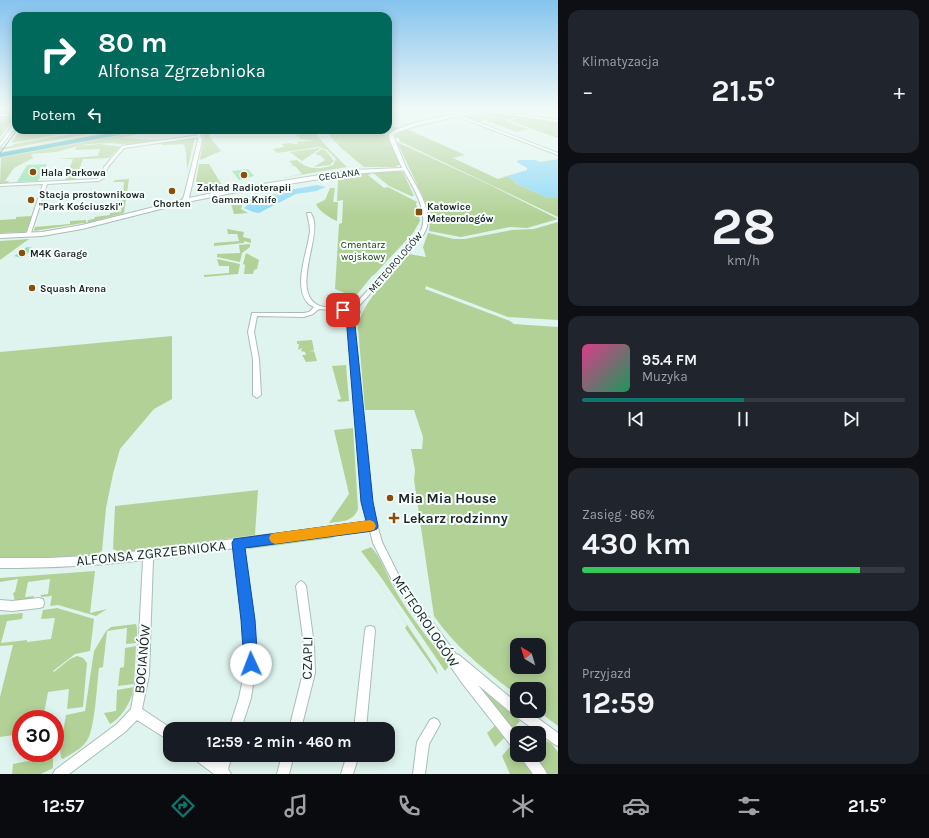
<!DOCTYPE html>
<html lang="pl">
<head>
<meta charset="utf-8">
<style>
  :root { --surface:#171b24; --page:#20242c; --text:#f1f3f6; --muted:#9ea1a6; --line:#363941; --accent:#0f766e }
  body { margin:0; font-family:Karla,sans-serif; background:var(--page); color:var(--text); height:100vh; display:flex; flex-direction:column; font-size:15px; white-space:nowrap }
  * { box-sizing:border-box; margin:0 }
  p { font-size:13px; color:var(--muted) }
  .icon { flex:none; width:22px; height:22px; fill:none; stroke:currentColor; stroke-width:2; stroke-linecap:round; stroke-linejoin:round }
  .map { position:relative; flex:1; overflow:hidden }
  .drawer { display:flex; flex-direction:column; gap:10px; padding:10px; background:#0d0f14; width:371px }
  .drawer>* { flex:none }
  .top-card { position:absolute; left:12px; top:12px; width:380px; height:122px; border-radius:12px; box-shadow:0 2px 10px #0003; background:#00695c; color:#fff; overflow:hidden }
  .needle { width:26px; rotate:322deg }
  .buttons { position:absolute; left:510px; top:638px; display:grid; gap:8px }
  .buttons a { display:grid; place-items:center; width:36px; height:36px; border-radius:8px; background:var(--surface); box-shadow:0 2px 10px #0003; font-size:20px }
  .speed { position:absolute; left:12px; top:710px; display:flex; gap:8px; font-size:20px; font-weight:700; text-align:center }
  .speed>* { display:grid; place-content:center; width:52px; height:52px; border-radius:50%; background:var(--surface); box-shadow:0 2px 10px #0003; line-height:1 }
  .speed .limit { border:6px solid #d22; background:#fff; color:#111 }
  .pin { position:absolute; display:grid; place-items:center; width:34px; height:34px; color:#fff; margin:-17px; border-radius:8px; box-shadow:0 2px 6px #0006 }
  .me { position:absolute; width:44px; margin:-22px; rotate:358deg; stroke-linejoin:round; filter:drop-shadow(0 0 3px #0008) }
  .turn { display:flex; align-items:center; gap:14px; height:84px; padding:0 20px; font-size:18px }
  .turn .icon { width:52px; height:52px; stroke-width:2.5 }
  .turn b { display:block; font-size:28px; line-height:34px }
  .then { display:flex; align-items:center; height:38px; padding:0 20px; background:#0003; gap:8px; font-size:15px }
  .big { font-size:30px; font-weight:700; line-height:1.1 }
  .drawer .widget { flex:1; display:flex; flex-direction:column; justify-content:center; gap:6px; min-width:0; padding:0 14px; border-radius:12px; background:var(--page) }
  .drawer .dial { align-items:center; gap:0 }
  .dial b { font-size:52px; line-height:1 }
  .song { display:flex; align-items:center; gap:12px }
  .cover { width:48px; height:48px; border-radius:6px; background:linear-gradient(135deg,hsl(330 70% 55%),hsl(150 70% 35%)) }
  .played { height:4px; border-radius:2px; background:linear-gradient(90deg,var(--accent) 50%,var(--line) 50%) }
  .keys { display:flex; justify-content:space-around; direction:ltr }
  .heat { display:flex; justify-content:space-between; align-items:center; font-size:22px; direction:ltr }
  .charge { height:6px; border-radius:3px; background:linear-gradient(90deg,#34c759 86%,var(--line) 0) }
  .trip { position:absolute; left:163px; top:722px; width:232px; height:40px; border-radius:12px; background:var(--surface); box-shadow:0 2px 10px #0003; font-weight:700; line-height:40px; text-align:center }
  .menu { display:flex; height:64px; justify-content:space-around; align-items:center; background:#090b0e; color:var(--muted) }
  .menu .icon { width:28px; height:28px }
  .menu .current { color:var(--accent) }
  .menu b { font-size:18px; color:var(--text) }
  main { display:flex; flex:1; min-height:0 }
  .map>svg:first-child { display:block }
</style>
</head>
<body>
<main>
<div class="map">
<svg width="558" height="774" viewBox="0 0 558 774">
  <rect width="100%" height="100%" fill="#dff4ee"/>
  <path fill="#b2d196" fill-rule="evenodd" d="M486,112L517,116L506,121L528,129L517,132L485,120L478,122L467,117Z
    M16,115V116L0,137V117Z
    M518,117L558,122V138L510,121Z
    M388,125L399,128L390,133L388,137L400,165L396,166L397,167H364L340,147L325,130H388Z
    M407,129L465,155L453,158L498,179L507,176L515,181V183L548,198H558V217L399,141L400,139L395,137L396,134Z
    M20,130H85L11,143Z
    M95,130H111L0,150V148L12,146L14,144Z
    M147,130H158L119,138L162,140L129,145L111,143L87,144L56,152L31,154L33,158L14,168L5,181H9L8,183L0,184L1,157Z
    M203,130L229,131L210,134L209,136L221,151L200,160L204,135Z
    M315,132C317,137 341,161 347,167L282,178L302,174L295,166H291L293,165L289,161L297,160C308,170 319,170 333,165L336,159L327,150L319,147L277,153L273,149L284,147L282,144L291,143L293,144H298L297,142L312,141L310,140L301,139L296,135Z
    M195,137L187,170L186,151H184L186,149L184,147L186,146H184L183,144L162,145V142Z
    M397,142L488,184L558,219L527,228L510,227L461,237L429,231L431,214Z
    M100,144L123,147L118,149L109,158L83,159L75,180L65,181L73,159H57L98,156L100,149L75,150L77,146Z
    M319,148H321L302,161L290,152Z
    M322,149L326,151L334,161L330,165L314,167L325,160L321,156L315,154Z
    M199,164H209L222,185C212,186 203,190 196,182Z
    M375,171L403,172L414,196H411L389,186L372,172Z
    M369,172L371,174L368,175L384,188L388,187L417,202L416,204L420,221L413,233L375,274L372,276L355,297L335,289L339,224L342,223L343,200L337,201L338,180L335,177Z
    M129,179L124,213L87,223L88,220L94,219L95,217L110,215V213L121,212L124,182H106H113L115,180Z
    M291,188L285,189L280,194L265,196L243,204L241,209L248,213L234,214L231,204C248,201 263,196 280,193L278,190Z
    M330,188H335L333,202H338L337,221C331,219 318,210 316,204L325,200Z
    M32,216L26,232L0,233V220L16,219V217Z
    M86,220V223H83L34,231L35,227L70,224V221Z
    M558,222V320L508,317L426,286L425,289L510,321L514,324L558,327V726L538,711H539V689H517V695C487,672 455,647 434,616L414,480L415,470L411,449H422L423,437L414,410H365L358,328C359,305 394,271 409,254L426,257L423,247L428,233L454,239H465L512,230L534,229ZM517,645H539V667H517Z
    M227,229L244,232L243,237L251,239V243L244,241V243L214,246V243L239,241L237,234H228Z
    M29,239L0,260V241Z
    M250,244V247L242,253L240,262L217,257V254L240,253L239,245Z
    M246,253L259,260L257,269L254,270L253,274H244L245,265L243,264Z
    M217,259L240,264L238,274L204,277V275L229,273V266H219Z
    M172,336V399L154,409L120,449L113,474L106,508L102,551L93,556L0,559V352Z
    M312,340L314,350L310,352L314,351L317,361L306,362L302,355H306L305,352L301,351L302,348L298,350L299,344H297V341Z
    M346,365L349,401L339,402L337,400L341,399L332,366Z
    M353,428L358,509C353,522 342,521 329,523L349,494L334,430Z
    M258,490L255,535L126,552H120L113,549L115,506Z
    M332,535L333,538L248,549L250,546Z
    M371,547C382,558 387,576 395,590C409,614 431,644 450,664V665L445,671L380,576L361,551Z
    M361,556L436,668L438,675L405,628L407,625Z
    M95,571L90,613L107,609L96,616L58,605L50,606L52,596L42,597L40,595L48,594L50,579L28,582L25,597L34,596L33,601L15,602L13,593L15,592L18,579L0,582V578Z
    M57,608L94,619L90,651L75,654L53,671L54,672L70,659L77,656L83,658L87,663L83,707L67,709L69,689L48,692L43,719H21V734L0,737V697L13,645L0,646V615L23,613L22,619L7,621L1,643L27,640V642L51,639L55,618L41,619L43,610Z
    M136,624L137,628V643L126,644L127,628L107,631L103,667L99,668C97,683 95,732 86,742C81,749 71,754 63,759L61,758L60,748L66,715L85,711L94,651L106,631L111,627Z
    M136,646L134,684L118,686L120,668L124,667L125,648Z
    M134,687C132,700 122,718 110,724L104,713L116,711L117,690Z
    M485,692L520,721L512,730L483,694Z
    M497,724L506,736L495,747L487,733Z
    M543,740L551,743L558,752V774H548L536,756L539,755V741Z
    M512,744L517,751V755H520L535,774H510L502,756Z
    M35,753H51L53,759V768L41,774H12L13,764L33,760Z"/>
  <path fill="#90daf6" d="M558,159V198H548L515,183V181L507,176L527,170V168L517,162L518,160H535L540,162Z
    M317,185L326,187L316,191L296,194L259,213L253,212L244,208L249,204L268,196L281,195L289,190Z"/>
  <path fill="#95e1ae" d="M47,164L38,181L17,182L27,165Z
    M248,169L254,176L239,180L232,171Z
    M27,247L34,248L22,258L14,256Z"/>
  <g fill="none" stroke-linecap="round" stroke-linejoin="round">
    <defs>
      <path id="minor" d="M482,109L558,120V122L481,111Z
        M0,112L3,114H16V116H2L0,115Z
        M459,115L558,153V155L459,117Z
        M200,135L201,137L124,148L108,167L104,178L99,181L47,184L30,236L26,235L43,184L0,186V184L97,179L101,176L104,167L122,146Z
        M405,168L407,169C417,189 439,216 421,238L357,308L360,312L353,317L371,503L382,542L400,578L456,654L459,655L517,703V711H528L558,733V746L554,744L514,715L478,685L517,734V750L513,748L462,683L394,584L373,543L370,531L244,547L253,620L256,664L251,698L241,729H229L239,698L246,664L243,620L235,548L153,559L149,675L142,709L172,729H170V741L137,720L125,732L69,774H53L55,770L117,724L131,709L137,675L143,560C95,566 48,568 0,568V558H48L107,555L368,522L363,503L347,316L344,315L340,311L319,309L313,314L304,317L257,316L254,332L259,359L261,395L257,398L253,395V359L248,332L252,313H304L309,312L314,307C312,306 308,304 307,302C293,284 308,251 310,231C310,225 308,219 307,213H311C312,216 314,219 314,222C318,243 291,295 320,306C327,308 335,307 342,308L345,306H352L359,300L419,234C432,215 412,186 403,169ZM347,310H352L354,312L352,313L348,312L346,311Z
        M301,581L304,583L306,586L314,645L315,673L301,729H289L303,673L304,645L296,586L298,583Z
        M39,598L43,599L44,603L43,607L39,608L12,611L0,610V600L12,601Z
        M370,626L374,627L375,631L366,729H354L365,631L366,627Z
        M434,718L438,720L440,724L429,744L425,774H413L417,742L430,720Z
        M192,755H209L218,761L220,755H232L228,769L231,774H214L194,759Z
        M282,755H294L289,774H277Z
        M347,755H359L353,774H341Z
        M520,755H534L545,770L547,774H533L522,759Z"/>
      <path id="tertiary" d="M479,109H483V111L419,125L398,132L393,135L407,170L351,174L232,193L192,201L82,229L42,236L0,238V234L42,232L82,225L182,200L184,196L198,140L196,130H200L202,140L189,198L232,189L351,170L402,168L390,141L389,134C412,119 451,116 477,111Z
        M15,122H16V126L0,147V143Z"/>
      <path id="motorway" d="M125,130H138L135,132L0,157V153Z"/>
    </defs>
    <use href="#minor" stroke="#a9bdb8" stroke-width="2"/>
    <use href="#tertiary" stroke="#a9bdb8" stroke-width="2"/>
    <use href="#motorway" stroke="#d2d4d3" stroke-width="2"/>
    <use href="#minor" fill="#fff" fill-rule="evenodd"/>
    <use href="#tertiary" fill="#fff" fill-rule="evenodd"/>
    <use href="#motorway" fill="#37b3ba" fill-rule="evenodd"/>
    <path stroke="#63706c" stroke-width="1" d="M0,153L17,130"/>
  </g>
  <linearGradient id="sky" x2="0" y2="1"><stop stop-color="#85c3ee"/><stop offset="0.5" stop-color="#f1faf7"/><stop offset="1" stop-color="#f1faf7" stop-opacity="0"/></linearGradient>
  <rect width="558" height="217" fill="url(#sky)"/>
  <path fill="#1a73e8" stroke="#114b97" d="M343,307L354,315L373,502L378,526L377,529L372,531L245,548L255,620L258,664L256,670L251,672L246,670L244,664L241,620L232,543L234,539L366,521L361,502L346,316L342,315L339,310Z"/>
  <path fill="#f59e0b" d="M370,520L374,522L376,526L374,530L370,531L275,544L271,542L269,538L271,534L275,533Z"/>
  <g fill="#894e09" stroke="#f5fefc" stroke-width="1.5">
    <circle cx="33" cy="172" r="4"/>
    <circle cx="244" cy="175" r="4"/>
    <circle cx="172" cy="191" r="4"/>
    <circle cx="31" cy="200" r="4"/>
    <rect x="415" y="208" width="8" height="8" rx="2"/>
    <circle cx="22" cy="253" r="4"/>
    <circle cx="32" cy="288" r="4"/>
    <circle cx="390" cy="498" r="4"/>
    <path d="M392 512h4v4h4v4h-4v4h-4v-4h-4v-4h4z"/>
  </g>
  <g text-anchor="middle" stroke-width="4" stroke-linejoin="round" paint-order="stroke">
    <g font-size="10" font-weight="bold" fill="#1e2624" stroke="#f5fefc" text-anchor="start">
      <text x="41" y="176">Hala Parkowa</text>
      <text x="244" y="191" text-anchor="middle">Zakład Radioterapii<tspan x="244" dy="12">Gamma Knife</tspan></text>
      <text x="39" y="198">Stacja prostownikowa<tspan x="39" dy="12">"Park Kościuszki"</tspan></text>
      <text x="172" y="207" text-anchor="middle">Chorten</text>
      <text x="427" y="210">Katowice<tspan x="427" dy="12">Meteorologów</tspan></text>
      <text x="30" y="257">M4K Garage</text>
      <text x="40" y="292">Squash Arena</text>
    </g>
    <g font-size="10" fill="#1e2624" stroke="#f5fefc">
      <text transform="translate(339 174) rotate(-8)" y="4">CEGLANA</text>
      <text transform="translate(395 262) rotate(-49)" y="4">METEOROLOGÓW</text>
    </g>
    <g font-size="10" fill="#1a3100" stroke="#f5fefc">
      <text x="363" y="248">Cmentarz<tspan x="363" dy="12">wojskowy</tspan></text>
    </g>
    <g font-size="14" font-weight="bold" fill="#1e2624" stroke="#f5fefc" text-anchor="start">
      <text x="398" y="503">Mia Mia House</text>
      <text x="403" y="523">Lekarz rodzinny</text>
    </g>
    <g font-size="14" fill="#1e2624" stroke="#f5fefc">
      <text transform="translate(151 553) rotate(-6)" y="5">ALFONSA ZGRZEBNIOKA</text>
      <text transform="translate(426 621) rotate(56)" y="5">METEOROLOGÓW</text>
      <text transform="translate(307 658) rotate(-89)" y="5">CZAPLI</text>
      <text transform="translate(142 659) rotate(-85)" y="5">BOCIANÓW</text>
    </g>
  </g>
</svg>
<div class="buttons">
<a><svg class="needle" viewBox="-14 -14 28 28"><path d="M0-13l5 13h-10z" fill="#e53935"/><path d="M0 13l5-13h-10z" fill="#9ea1a6"/></svg></a>
<a><svg class="icon" aria-label="search" viewBox="0 0 24 24"><circle cx="10" cy="10" r="6"/><path d="M15 15l6 6"/></svg></a>
<a><svg class="icon" aria-label="layers" viewBox="0 0 24 24"><path d="M12 4l9 5-9 5-9-5zM3 14l9 5 9-5"/></svg></a>
</div>
<div class="speed"><div class="limit">30</div></div>
<div class="pin" style="left:343px;top:310px;background:#d93025"><svg class="icon" aria-label="arrive" viewBox="0 0 24 24"><path d="M6 21V4h12l-3 4 3 4H6"/></svg></div>
<svg class="me" style="left:251px;top:664px" viewBox="-20 -20 40 40"><circle r="19" fill="#fff"/><path d="M0-13L10 11 0 6-10 11z" fill="#1a73e8"/></svg>
<div class="trip">12:59 · 2 min · 460 m</div>
<div class="top-card">
<div class="turn"><svg class="icon" aria-label="right" viewBox="0 0 24 24"><path d="M7 20v-9h11M14 6l5 5-5 5"/></svg><div><b>80 m</b>Alfonsa Zgrzebnioka</div></div>
<div class="then">Potem<svg class="icon" aria-label="left" viewBox="0 0 24 24"><path d="M17 20v-9H6M10 6l-5 5 5 5"/></svg></div>
</div>
</div>
<section class="drawer">
<div class="widget"><p>Klimatyzacja</p>
<div class="heat"><a>−</a><b class="big">21.5°</b><a>+</a></div>
</div>
<div class="widget dial"><b>28</b><p>km/h</p></div>
<div class="widget">
<div class="song"><i class="cover"></i><div><b>95.4 FM</b><p>Muzyka</p></div></div>
<div class="played"></div>
<div class="keys"><svg class="icon" aria-label="previous" viewBox="0 0 24 24"><path d="M18 5L8 12l10 7zM5 5v14"/></svg><svg class="icon" aria-label="pause" viewBox="0 0 24 24"><path d="M8 5v14M16 5v14"/></svg><svg class="icon" aria-label="next" viewBox="0 0 24 24"><path d="M6 5l10 7-10 7zM19 5v14"/></svg></div>
</div>
<div class="widget"><p>Zasięg · 86%</p><b class="big">430 km</b><div class="charge"></div></div>
<div class="widget"><p>Przyjazd</p><b class="big">12:59</b></div>
</section>
</main>
<nav class="menu">
<b>12:57</b>
<svg class="icon current" aria-label="directions" viewBox="0 0 24 24"><path d="M12 3l9 9-9 9-9-9zM9 14v-3h6M13 9l2 2-2 2"/></svg>
<svg class="icon" aria-label="music" viewBox="0 0 24 24"><path d="M9 18V5l10-2v13"/><circle cx="6" cy="18" r="3"/><circle cx="16" cy="16" r="3"/></svg>
<svg class="icon" aria-label="phone" viewBox="0 0 24 24"><path d="M5 4h4l2 5-3 2q2 4 5 5l2-3 5 2v4C11 20 4 13 5 4z"/></svg>
<svg class="icon" aria-label="climate" viewBox="0 0 24 24"><path d="M12 3v18M4 7l16 10M4 17L20 7"/></svg>
<svg class="icon" aria-label="car" viewBox="0 0 24 24"><path d="M5 17H2v-5l4-1 3-4h7l3 4 3 1v5h-3M9 17h6M6 11h13"/><circle cx="7" cy="17" r="2"/><circle cx="17" cy="17" r="2"/></svg>
<svg class="icon" aria-label="filters" viewBox="0 0 24 24"><path d="M4 7h16M4 17h16"/><circle cx="9" cy="7" r="2"/><circle cx="15" cy="17" r="2"/></svg>
<b>21.5°</b>
</nav>
</body>
</html>
